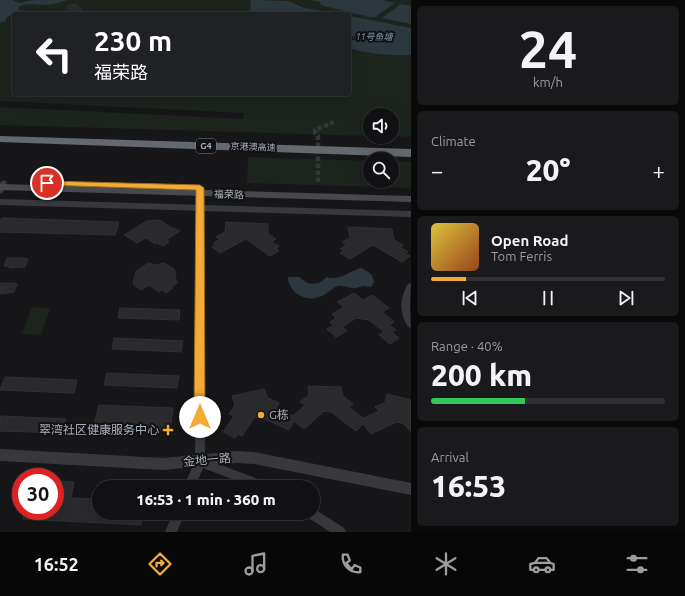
<!DOCTYPE html>
<html lang="en">
<head>
<meta charset="utf-8">
<style>
  :root { --surface:#111113; --page:#1a1a1c; --text:#f1f3f6; --muted:#9c9da0; --line:#303133; --accent:#f3ab35 }
  body { margin:0; font-family:Ubuntu,"Noto Sans SC",sans-serif; background:var(--page); color:var(--text); height:100vh; display:flex; flex-direction:column; font-size:15px; white-space:nowrap }
  * { box-sizing:border-box; margin:0 }
  p { font-size:13px; color:var(--muted) }
  .icon { flex:none; width:22px; height:22px; fill:none; stroke:currentColor; stroke-width:2; stroke-linecap:round; stroke-linejoin:round }
  .map { position:relative; flex:1; overflow:hidden }
  .sheet { display:flex; flex-direction:column; gap:6px; padding:6px; background:#09090a; width:274px }
  .sheet>* { flex:none }
  .hud { position:absolute; left:12px; top:12px; width:339px; height:84px; border-radius:4px; box-shadow:0 4px 16px #0002,0 0 0 1px var(--line); background:#202124; color:#fff; overflow:hidden }
  .tools { position:absolute; left:363px; top:108px; display:grid; gap:8px }
  .tools a { display:grid; place-items:center; width:36px; height:36px; border-radius:50%; background:var(--surface); box-shadow:0 4px 16px #0002,0 0 0 1px var(--line); font-size:20px }
  .speed { position:absolute; left:12px; top:468px; display:flex; gap:8px; font-size:20px; font-weight:700; text-align:center }
  .speed>* { display:grid; place-content:center; width:52px; height:52px; border-radius:50%; background:var(--surface); box-shadow:0 4px 16px #0002,0 0 0 1px var(--line); line-height:1 }
  .speed .limit { border:6px solid #d22; background:#fff; color:#111 }
  .pin { position:absolute; display:grid; place-items:center; width:34px; height:34px; color:#fff; margin:-17px; border:2px solid #fff; border-radius:50%; box-shadow:0 1px 4px #0007 }
  .me { position:absolute; width:44px; margin:-22px; rotate:0deg; stroke-linejoin:round; filter:drop-shadow(0 0 3px #0008) }
  .turn { display:flex; align-items:center; gap:14px; height:84px; padding:0 16px; font-size:18px }
  .turn .icon { width:52px; height:52px; stroke-width:2.5 }
  .turn b { display:block; font-size:28px; line-height:34px }
  .big { font-size:30px; font-weight:800; line-height:1.1 }
  .sheet .widget { flex:1; display:flex; flex-direction:column; justify-content:center; gap:6px; min-width:0; padding:0 14px; border-radius:6px; background:var(--page) }
  .sheet .dial { align-items:center; gap:0 }
  .dial b { font-size:52px; line-height:1 }
  .song { display:flex; align-items:center; gap:12px }
  .cover { width:48px; height:48px; border-radius:6px; background:linear-gradient(135deg,hsl(50 70% 55%),hsl(20 70% 35%)) }
  .played { height:4px; border-radius:2px; background:linear-gradient(90deg,var(--accent) 15%,var(--line) 15%) }
  .keys { display:flex; justify-content:space-around; direction:ltr }
  .heat { display:flex; justify-content:space-between; align-items:center; font-size:22px; direction:ltr }
  .charge { height:6px; border-radius:3px; background:linear-gradient(90deg,#34c759 40%,var(--line) 0) }
  .trip { position:absolute; left:92px; top:480px; width:228px; height:40px; border-radius:20px; background:var(--surface); box-shadow:0 4px 16px #0002,0 0 0 1px var(--line); font-weight:800; line-height:40px; text-align:center }
  .menu { display:flex; height:64px; justify-content:space-around; align-items:center; background:#070708; color:var(--muted) }
  .menu .icon { width:28px; height:28px }
  .menu .on { color:var(--accent) }
  .menu b { font-size:18px; color:var(--text) }
  main { display:flex; flex:1; min-height:0 }
  .map>svg:first-child { display:block }
</style>
</head>
<body>
<main>
<div class="map">
<svg width="411" height="532" viewBox="0 0 411 532">
  <rect width="100%" height="100%" fill="#171719"/>
  <path fill="#1d241e" fill-rule="evenodd" d="M0,0H411V137L392,136V115H370V136L0,125V107L243,119L244,113L0,101ZM14,14H349V94H14Z
    M248,157L370,161V181H392V161L411,162V188L247,183Z
    M32,307L50,308L41,335L22,334Z"/>
  <path fill="#2d373e" d="M0,0H12L19,3L34,0H69C62,1 54,5 47,5C37,5 27,2 18,7L19,10L31,12V13L14,14L7,17L5,21L0,23Z
    M251,0L288,1L304,8L342,14H250Z
    M311,0H382L395,3L375,17H370L324,6L320,4V2Z
    M401,4L411,6V24L382,18Z
    M349,16L411,28V55C390,56 369,54 349,48V40H356L357,37L349,35Z
    M360,268C367,270 373,274 374,282L371,287C362,285 363,286 356,288C350,289 344,285 338,286C331,288 328,294 322,296C307,303 289,294 288,277H299L307,283L313,284L319,283L327,277C338,281 349,272 360,268Z"/>
  <path fill="#2a2a2d" stroke="#313135" d="M75,4L86,14H69L68,5Z
    M2,218L60,220L119,222L115,235L0,232V222Z
    M160,220L170,227L180,231L166,240L169,242L163,246L157,243L155,244L146,238L137,243L124,235L147,221Z
    M226,222L268,224V234L276,239L272,242L279,246L276,248L279,251L270,256L246,239L220,253L212,247L215,245L213,243L220,239L216,237L225,232Z
    M348,227L392,229L394,240L403,245L400,247L408,252L405,254L410,256L402,262L373,245L350,259L340,253L344,251L340,249L347,245L342,242L350,238Z
    M7,258H23L28,259L25,267L9,268L10,266H4Z
    M149,263L155,265L164,263L174,269L176,274L175,280L178,282L171,287L173,288L166,293L162,290L159,292L149,285L141,290L133,284L136,271Z
    M2,283H12L17,284L14,292L0,294V284Z
    M354,293L363,300L372,295L389,308L382,312L394,322L389,325L396,330L392,332L399,338L390,344L379,335L384,332L369,320L356,318L342,327L347,331L336,337L327,329L334,325L330,322L336,318L332,314L344,307L337,302Z
    M120,308L180,310L179,320L118,318Z
    M114,338L183,341L181,352L112,349Z
    M107,373L179,376L177,388L104,385Z
    M5,377L77,380L74,393L0,390Z
    M308,386L341,387L343,396L353,404L349,407L363,418L379,411L375,407L385,403L387,394L411,400V432L404,424L397,422L371,434L363,424L356,431L331,412L324,411L304,429L294,421L289,430L260,417L254,418L242,436L238,434L235,438L223,432L234,416L229,414L235,405L232,396L264,389L268,398L279,403L276,408L293,416L305,405L300,402L309,395Z
    M99,405L173,408L170,432L93,429Z
    M0,416L66,419L62,433L0,431Z
    M55,481L74,482L71,498L99,499V513H143L141,525L23,519L25,511H55Z"/>
  <g fill="none" stroke-linecap="round" stroke-linejoin="round">
    <path stroke="#343539" stroke-width="4.5" stroke-dasharray="4.5 2.5" stroke-linecap="butt" d="M318,182V136L315,133V130L332,123L331,121"/>
    <path fill="#38393e" fill-rule="evenodd" d="M4,180L7,182L3,192L0,194V183L2,181Z
      M200,186L203,188L205,459L269,483L271,487H252L203,468L195,487H183L195,462L197,188Z
      M411,283L410,306L411,328L408,327C401,315 399,303 405,290C407,286 407,284 411,283Z
      M313,508L344,528L346,532H330L307,517L305,513H313Z
      M173,513H185L177,532H165Z"/>
    <path fill="#38393e" fill-rule="evenodd" d="M0,199L411,211V217L0,205Z
      M0,449L163,458L237,451L254,452L411,483V495L254,464L237,463L163,470L0,461Z"/>
    <path fill="#46494e" fill-rule="evenodd" d="M0,184L411,196V202L0,190Z"/>
    <path fill="#64686f" fill-rule="evenodd" d="M0,136L411,149V157L0,142Z"/>
  </g>
  <path fill="#f3ab35" stroke="#9e6f22" d="M47,181L200,185L204,188L205,417L204,420L200,422L196,420L194,417L196,190L44,185V182Z"/>
  <g fill="#f3ab35" stroke="#121214" stroke-width="1.5">
    <circle cx="261" cy="415" r="4"/>
    <path d="M166 424h4v4h4v4h-4v4h-4v-4h-4v-4h4z"/>
  </g>
  <g text-anchor="middle" stroke-width="4" stroke-linejoin="round" paint-order="stroke">
    <g font-size="9" font-style="italic" fill="#809eb4" stroke="#121214">
      <text x="374" y="40">11号鱼塘</text>
    </g>
    <rect fill="#121214" stroke="#7c8088" stroke-width="1" x="196" y="139" width="20" height="14" rx="3"/>
    <g font-size="9" font-weight="bold" fill="#a9afb9">
      <text x="206" y="149">G4</text>
    </g>
    <g font-size="9" fill="#a9afb9" stroke="#121214">
      <text transform="translate(253 147) rotate(2)" y="3">京港澳高速</text>
    </g>
    <g font-size="10" fill="#a9afb9" stroke="#121214">
      <text transform="translate(229 194) rotate(2)" y="4">福荣路</text>
    </g>
    <g font-size="12" fill="#a9afb9" stroke="#121214" text-anchor="start">
      <text x="269" y="419">G栋</text>
      <text x="159" y="434" text-anchor="end">翠湾社区健康服务中心</text>
    </g>
    <g font-size="12" fill="#a9afb9" stroke="#121214">
      <text transform="translate(207 460) rotate(-5)" y="4">金地一路</text>
    </g>
  </g>
</svg>
<div class="tools">
<a><svg class="icon" aria-label="sound" viewBox="0 0 24 24"><path d="M4 9h4l5-4v14l-5-4H4zM17 9q2 3 0 6"/></svg></a>
<a><svg class="icon" aria-label="search" viewBox="0 0 24 24"><circle cx="10" cy="10" r="6"/><path d="M15 15l6 6"/></svg></a>
</div>
<div class="speed"><div class="limit">30</div></div>
<div class="pin" style="left:47px;top:183px;background:#d93025"><svg class="icon" aria-label="arrive" viewBox="0 0 24 24"><path d="M6 21V4h12l-3 4 3 4H6"/></svg></div>
<svg class="me" style="left:200px;top:417px" viewBox="-20 -20 40 40"><circle r="19" fill="#fff"/><path d="M0-13L10 11 0 6-10 11z" fill="#f3ab35"/></svg>
<div class="trip">16:53 · 1 min · 360 m</div>
<div class="hud">
<div class="turn"><svg class="icon" aria-label="left" viewBox="0 0 24 24"><path d="M17 20v-9H6M10 6l-5 5 5 5"/></svg><div><b>230 m</b>福荣路</div></div>
</div>
</div>
<section class="sheet">
<div class="widget dial"><b>24</b><p>km/h</p></div>
<div class="widget"><p>Climate</p>
<div class="heat"><a>−</a><b class="big">20°</b><a>+</a></div>
</div>
<div class="widget">
<div class="song"><i class="cover"></i><div><b>Open Road</b><p>Tom Ferris</p></div></div>
<div class="played"></div>
<div class="keys"><svg class="icon" aria-label="previous" viewBox="0 0 24 24"><path d="M18 5L8 12l10 7zM5 5v14"/></svg><svg class="icon" aria-label="pause" viewBox="0 0 24 24"><path d="M8 5v14M16 5v14"/></svg><svg class="icon" aria-label="next" viewBox="0 0 24 24"><path d="M6 5l10 7-10 7zM19 5v14"/></svg></div>
</div>
<div class="widget"><p>Range · 40%</p><b class="big">200 km</b><div class="charge"></div></div>
<div class="widget"><p>Arrival</p><b class="big">16:53</b></div>
</section>
</main>
<nav class="menu">
<b>16:52</b>
<svg class="icon on" aria-label="directions" viewBox="0 0 24 24"><path d="M12 3l9 9-9 9-9-9zM9 14v-3h6M13 9l2 2-2 2"/></svg>
<svg class="icon" aria-label="music" viewBox="0 0 24 24"><path d="M9 18V5l10-2v13"/><circle cx="6" cy="18" r="3"/><circle cx="16" cy="16" r="3"/></svg>
<svg class="icon" aria-label="phone" viewBox="0 0 24 24"><path d="M5 4h4l2 5-3 2q2 4 5 5l2-3 5 2v4C11 20 4 13 5 4z"/></svg>
<svg class="icon" aria-label="climate" viewBox="0 0 24 24"><path d="M12 3v18M4 7l16 10M4 17L20 7"/></svg>
<svg class="icon" aria-label="car" viewBox="0 0 24 24"><path d="M5 17H2v-5l4-1 3-4h7l3 4 3 1v5h-3M9 17h6M6 11h13"/><circle cx="7" cy="17" r="2"/><circle cx="17" cy="17" r="2"/></svg>
<svg class="icon" aria-label="filters" viewBox="0 0 24 24"><path d="M4 7h16M4 17h16"/><circle cx="9" cy="7" r="2"/><circle cx="15" cy="17" r="2"/></svg>
</nav>
</body>
</html>
